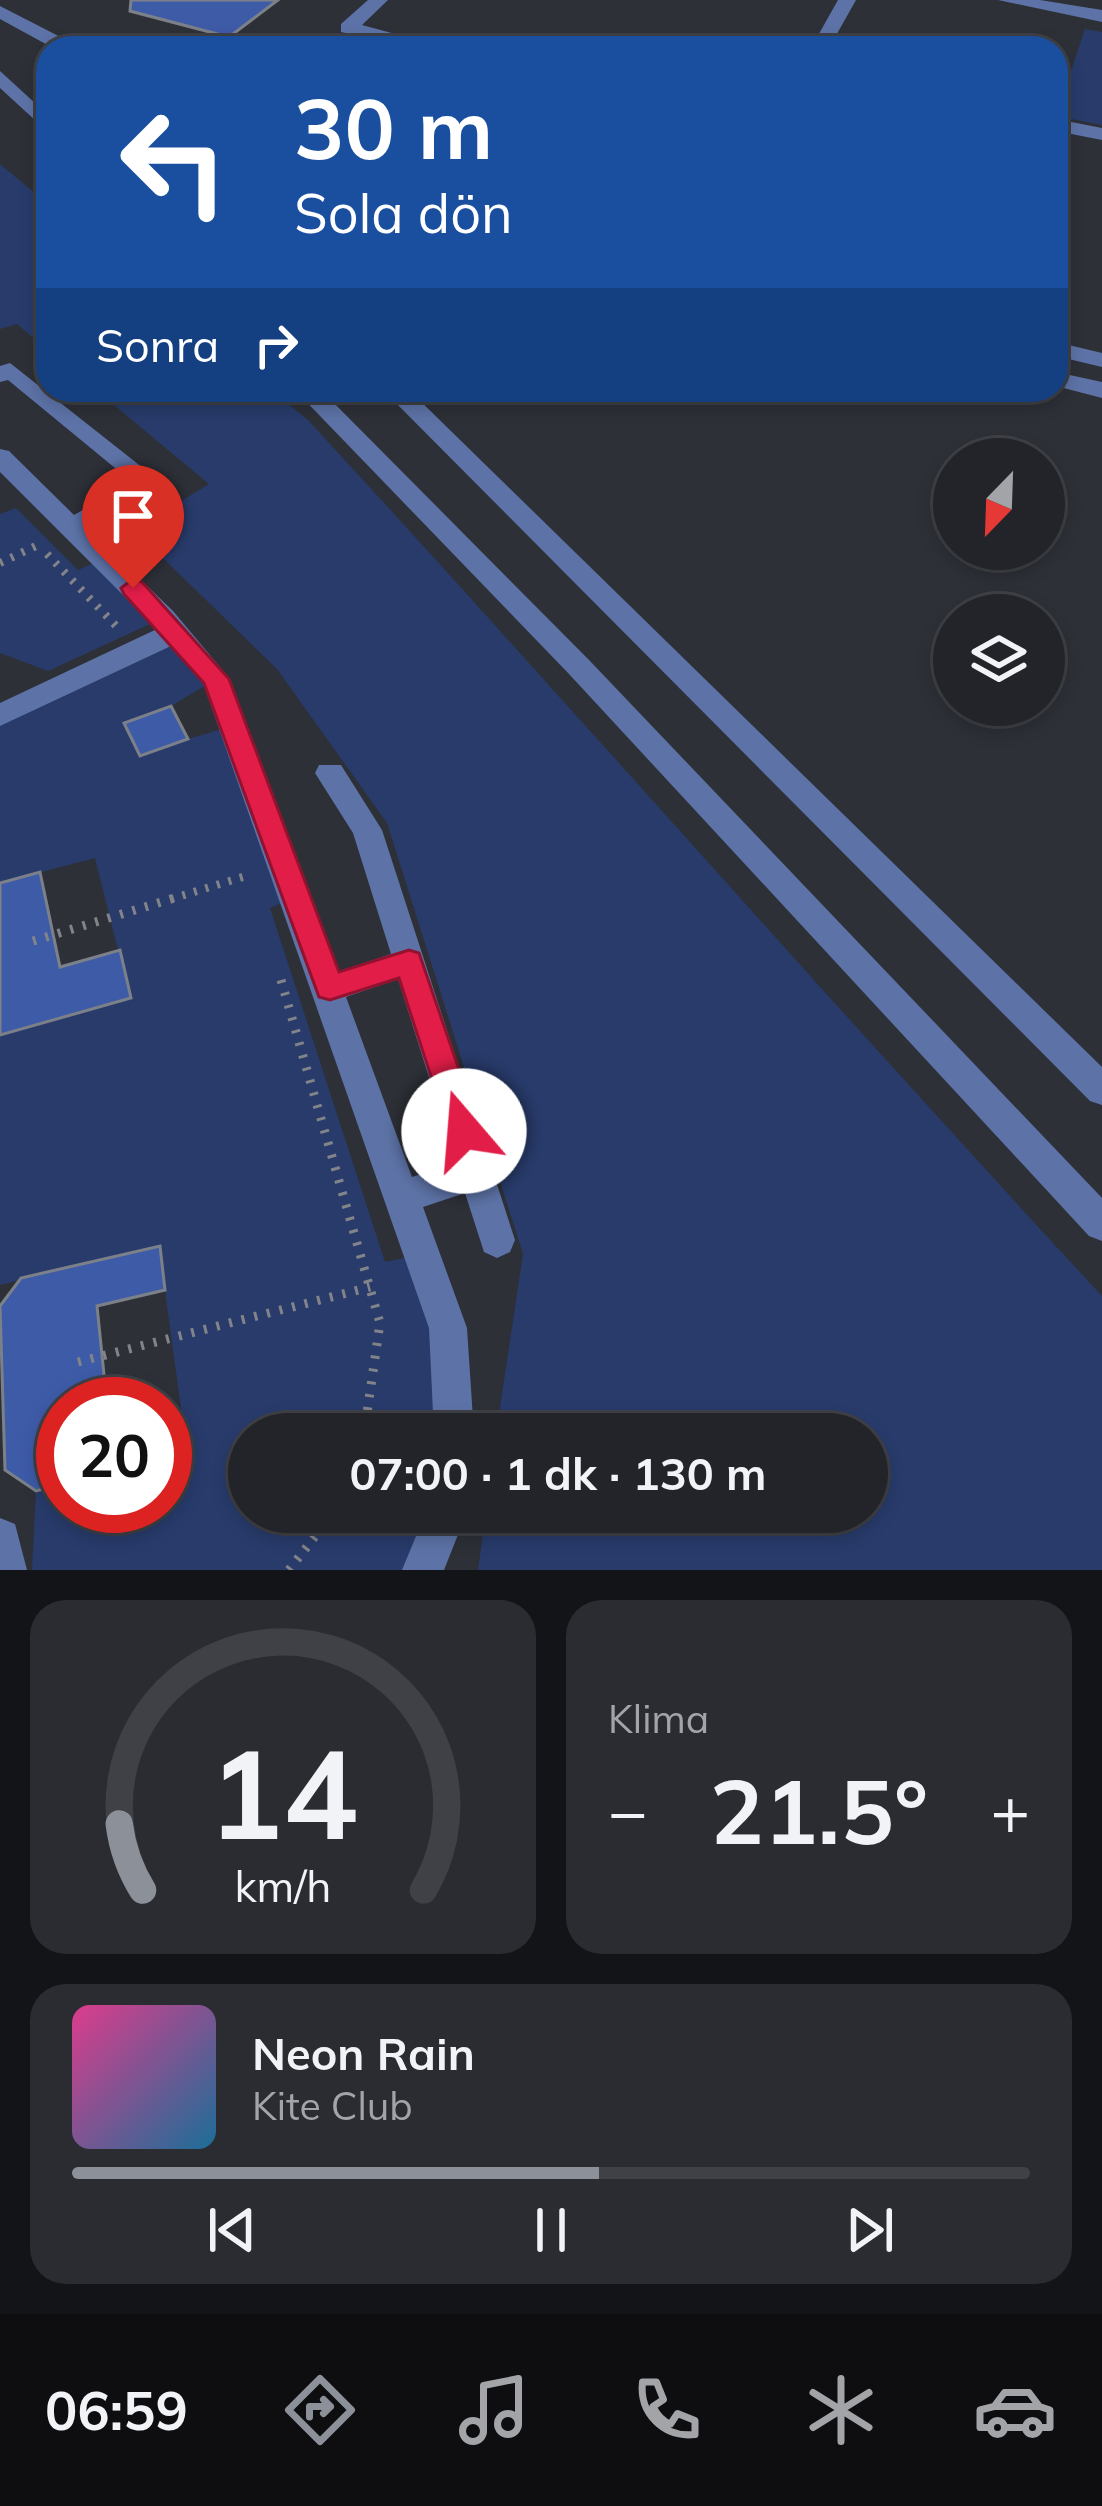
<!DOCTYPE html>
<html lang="tr">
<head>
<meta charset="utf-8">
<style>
  :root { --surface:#222429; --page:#2a2c31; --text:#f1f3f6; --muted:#a2a4a8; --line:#3f4146; --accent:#8c9099 }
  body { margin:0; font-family:Mulish,sans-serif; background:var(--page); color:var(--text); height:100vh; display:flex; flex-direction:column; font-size:45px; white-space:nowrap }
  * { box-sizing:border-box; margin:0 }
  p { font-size:39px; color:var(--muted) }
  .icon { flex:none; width:66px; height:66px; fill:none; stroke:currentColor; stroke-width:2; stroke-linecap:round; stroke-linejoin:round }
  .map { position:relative; height:1570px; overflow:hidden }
  .panel { display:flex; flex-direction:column; gap:30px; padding:30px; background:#131417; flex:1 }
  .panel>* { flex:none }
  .hud { position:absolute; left:36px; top:36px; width:1032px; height:366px; border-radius:36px; box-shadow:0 6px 18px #0003,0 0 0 3px var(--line); background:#1a4fa0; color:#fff; overflow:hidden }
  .needle { width:78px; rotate:203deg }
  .buttons { position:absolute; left:933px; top:438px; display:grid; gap:24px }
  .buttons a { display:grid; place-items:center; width:132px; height:132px; border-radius:50%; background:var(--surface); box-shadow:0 6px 18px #0003,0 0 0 3px var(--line); font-size:60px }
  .speed { position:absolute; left:36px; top:1377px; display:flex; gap:24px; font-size:60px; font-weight:700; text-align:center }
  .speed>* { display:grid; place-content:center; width:156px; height:156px; border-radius:50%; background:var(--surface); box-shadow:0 6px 18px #0003,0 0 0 3px var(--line); line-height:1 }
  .speed .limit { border:18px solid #d22; background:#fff; color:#111 }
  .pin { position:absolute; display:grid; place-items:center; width:102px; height:102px; color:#fff; margin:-123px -51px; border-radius:50% 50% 50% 0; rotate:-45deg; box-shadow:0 0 12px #0007 }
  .pin .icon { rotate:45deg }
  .me { position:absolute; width:132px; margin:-66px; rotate:342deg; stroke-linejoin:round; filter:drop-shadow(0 0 9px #0008) }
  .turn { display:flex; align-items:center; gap:42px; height:252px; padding:0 60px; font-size:54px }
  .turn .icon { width:156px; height:156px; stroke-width:2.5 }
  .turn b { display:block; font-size:84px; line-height:102px }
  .then { display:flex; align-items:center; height:114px; padding:0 60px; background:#0003; gap:24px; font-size:45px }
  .big { font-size:90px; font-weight:700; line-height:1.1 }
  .panel .card { flex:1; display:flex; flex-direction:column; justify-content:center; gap:18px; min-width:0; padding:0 42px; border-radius:36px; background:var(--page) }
  .panel .dial { align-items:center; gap:0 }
  .dial svg { height:312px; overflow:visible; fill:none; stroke:var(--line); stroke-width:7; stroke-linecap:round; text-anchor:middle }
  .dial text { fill:var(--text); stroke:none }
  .song { display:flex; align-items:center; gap:36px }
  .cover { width:144px; height:144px; border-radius:18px; background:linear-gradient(135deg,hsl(330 70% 55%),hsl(200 70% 35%)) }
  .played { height:12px; border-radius:6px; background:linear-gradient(90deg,var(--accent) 55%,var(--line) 55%) }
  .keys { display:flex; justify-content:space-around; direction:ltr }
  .heat { display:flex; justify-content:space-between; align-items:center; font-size:66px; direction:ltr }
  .panel .tiles { flex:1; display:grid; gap:30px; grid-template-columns:1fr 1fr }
  .card:last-child { grid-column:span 2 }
  .trip { position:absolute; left:228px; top:1413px; width:660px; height:120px; border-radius:60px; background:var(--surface); box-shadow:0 6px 18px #0003,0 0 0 3px var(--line); font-weight:700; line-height:120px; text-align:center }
  .tabs { display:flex; height:192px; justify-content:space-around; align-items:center; background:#0e0e10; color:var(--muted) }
  .tabs .icon { width:84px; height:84px }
  .tabs .current { color:var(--accent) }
  .tabs b { font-size:54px; color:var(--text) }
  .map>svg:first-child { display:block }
</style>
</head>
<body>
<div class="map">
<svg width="1102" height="1570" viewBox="0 0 1102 1570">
  <rect width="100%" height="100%" fill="#2d3037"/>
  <path fill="#283b6b" d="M1085,29L1102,32V125L1056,116Z
    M0,164L48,204V350L17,324L0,329Z
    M96,390H271L308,420C575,710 834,1007 1102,1296V1570H478L486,1512H867V1434H496L523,1254L387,823L277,669L134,530L209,484Z
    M16,508L78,570L103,559L163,618L48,671L0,653V514Z
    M176,632L216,679L171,706L125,723L188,739L233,726L297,897L270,908L385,1262L423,1254L454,1434H249V1512H447L423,1570H32L36,1491L63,1484V1506H165V1459L187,1452L159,1247L0,1285V1031L6,1034L130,998L95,858L0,883V715Z"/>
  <path fill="#3e5ba8" stroke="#7c8088" stroke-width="3" d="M131,0H278L229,37L130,11Z
    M171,706L188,739L140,756L124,723Z
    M40,872L60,967L120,950L131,998L0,1035V883Z
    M160,1246L165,1290L97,1306L107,1404H63V1484L36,1491L5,1470L0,1306L21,1278Z"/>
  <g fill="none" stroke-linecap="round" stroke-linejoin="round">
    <path stroke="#82848a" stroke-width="8" stroke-dasharray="3 9" stroke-linecap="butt" d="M47,554L120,630
      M0,563L38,545
      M171,899L249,875"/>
    <path stroke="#82848a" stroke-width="9" stroke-dasharray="3 10" stroke-linecap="butt" d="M33,941L181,896
      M281,980L380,1323L364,1434
      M78,1362L370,1287
      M289,1570L334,1512"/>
    <path fill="#5d73a7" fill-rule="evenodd" d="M368,0H388L362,25L447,48H413L341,32V24Z
      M838,0H856L829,48H811Z
      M998,0H1040L1102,10V22Z
      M0,6L74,44L76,48H53L0,19Z
      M0,71L48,115V132L0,88Z
      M1056,119L1102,128V140L1056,131Z
      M1056,342L1102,353V367L1056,356Z
      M10,363L162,483L89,530L173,611L230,679L337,972L391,954L353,833L315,773L319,765H341L382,830L515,1240L510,1252L497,1258L484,1252L465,1193L423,1207L467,1328L474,1434H434L429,1328L203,683L171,646L0,726V703L157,629L0,472V449L9,451L74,515L132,482L8,380L0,382V366ZM398,979L456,1163L412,1177L346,997Z
      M1056,372L1102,382V398L1056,386Z
      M295,390H321L589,660L1102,1198V1241L1089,1236L569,674Z
      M383,390H409L1102,1067V1105L1090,1101Z
      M426,1512H467L444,1570H402Z
      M0,1518L15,1524L27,1570H0Z"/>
  </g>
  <path fill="#e11d48" stroke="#92132f" stroke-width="3" d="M133,579L142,582L229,679L339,972L409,950L419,953L480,1131L475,1141L464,1146L452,1141L399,978L330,1000L319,997L204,683L124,594L121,588Z"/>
</svg>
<div class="buttons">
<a><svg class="needle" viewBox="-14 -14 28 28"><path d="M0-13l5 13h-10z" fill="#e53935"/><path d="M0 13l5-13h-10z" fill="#a2a4a8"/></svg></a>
<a><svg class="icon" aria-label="layers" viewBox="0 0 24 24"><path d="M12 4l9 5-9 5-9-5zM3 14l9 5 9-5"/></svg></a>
</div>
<div class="speed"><div class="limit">20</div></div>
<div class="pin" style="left:133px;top:588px;background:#d93025"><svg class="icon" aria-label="arrive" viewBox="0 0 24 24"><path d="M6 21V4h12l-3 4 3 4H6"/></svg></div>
<svg class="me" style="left:464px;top:1131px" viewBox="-20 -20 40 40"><circle r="19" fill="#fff"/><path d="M0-13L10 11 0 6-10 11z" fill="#e11d48"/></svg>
<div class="trip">07:00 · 1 dk · 130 m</div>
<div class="hud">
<div class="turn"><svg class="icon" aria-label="left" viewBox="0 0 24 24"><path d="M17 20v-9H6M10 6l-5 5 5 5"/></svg><div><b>30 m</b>Sola dön</div></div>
<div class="then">Sonra<svg class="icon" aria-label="right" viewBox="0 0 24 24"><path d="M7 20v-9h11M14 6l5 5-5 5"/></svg></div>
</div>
</div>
<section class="panel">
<div class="tiles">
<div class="card dial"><svg viewBox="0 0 100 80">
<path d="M14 69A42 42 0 1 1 86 69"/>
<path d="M14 69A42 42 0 0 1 8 52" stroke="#8c9099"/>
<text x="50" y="56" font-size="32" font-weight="700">14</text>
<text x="50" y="72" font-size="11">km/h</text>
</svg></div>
<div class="card"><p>Klima</p>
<div class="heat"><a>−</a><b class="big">21.5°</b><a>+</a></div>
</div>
<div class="card">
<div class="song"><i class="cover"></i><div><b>Neon Rain</b><p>Kite Club</p></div></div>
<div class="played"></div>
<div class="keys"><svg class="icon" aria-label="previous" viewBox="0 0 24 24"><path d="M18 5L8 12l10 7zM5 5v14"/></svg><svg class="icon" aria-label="pause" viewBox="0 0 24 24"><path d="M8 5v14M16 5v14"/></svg><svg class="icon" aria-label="next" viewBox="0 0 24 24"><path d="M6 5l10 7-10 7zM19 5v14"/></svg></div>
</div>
</div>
</section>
<nav class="tabs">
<b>06:59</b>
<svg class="icon current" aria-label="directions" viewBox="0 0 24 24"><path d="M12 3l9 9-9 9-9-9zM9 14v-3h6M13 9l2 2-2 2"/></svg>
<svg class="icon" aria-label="music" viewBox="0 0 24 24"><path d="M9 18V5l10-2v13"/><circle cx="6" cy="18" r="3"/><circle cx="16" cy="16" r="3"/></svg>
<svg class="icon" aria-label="phone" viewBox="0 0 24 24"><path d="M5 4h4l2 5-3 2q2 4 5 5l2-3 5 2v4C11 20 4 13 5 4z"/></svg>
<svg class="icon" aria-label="climate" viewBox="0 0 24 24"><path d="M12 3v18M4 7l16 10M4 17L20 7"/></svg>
<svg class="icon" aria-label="car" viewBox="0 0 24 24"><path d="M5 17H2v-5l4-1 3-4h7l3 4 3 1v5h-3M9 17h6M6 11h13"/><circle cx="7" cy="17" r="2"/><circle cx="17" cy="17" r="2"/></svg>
</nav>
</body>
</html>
